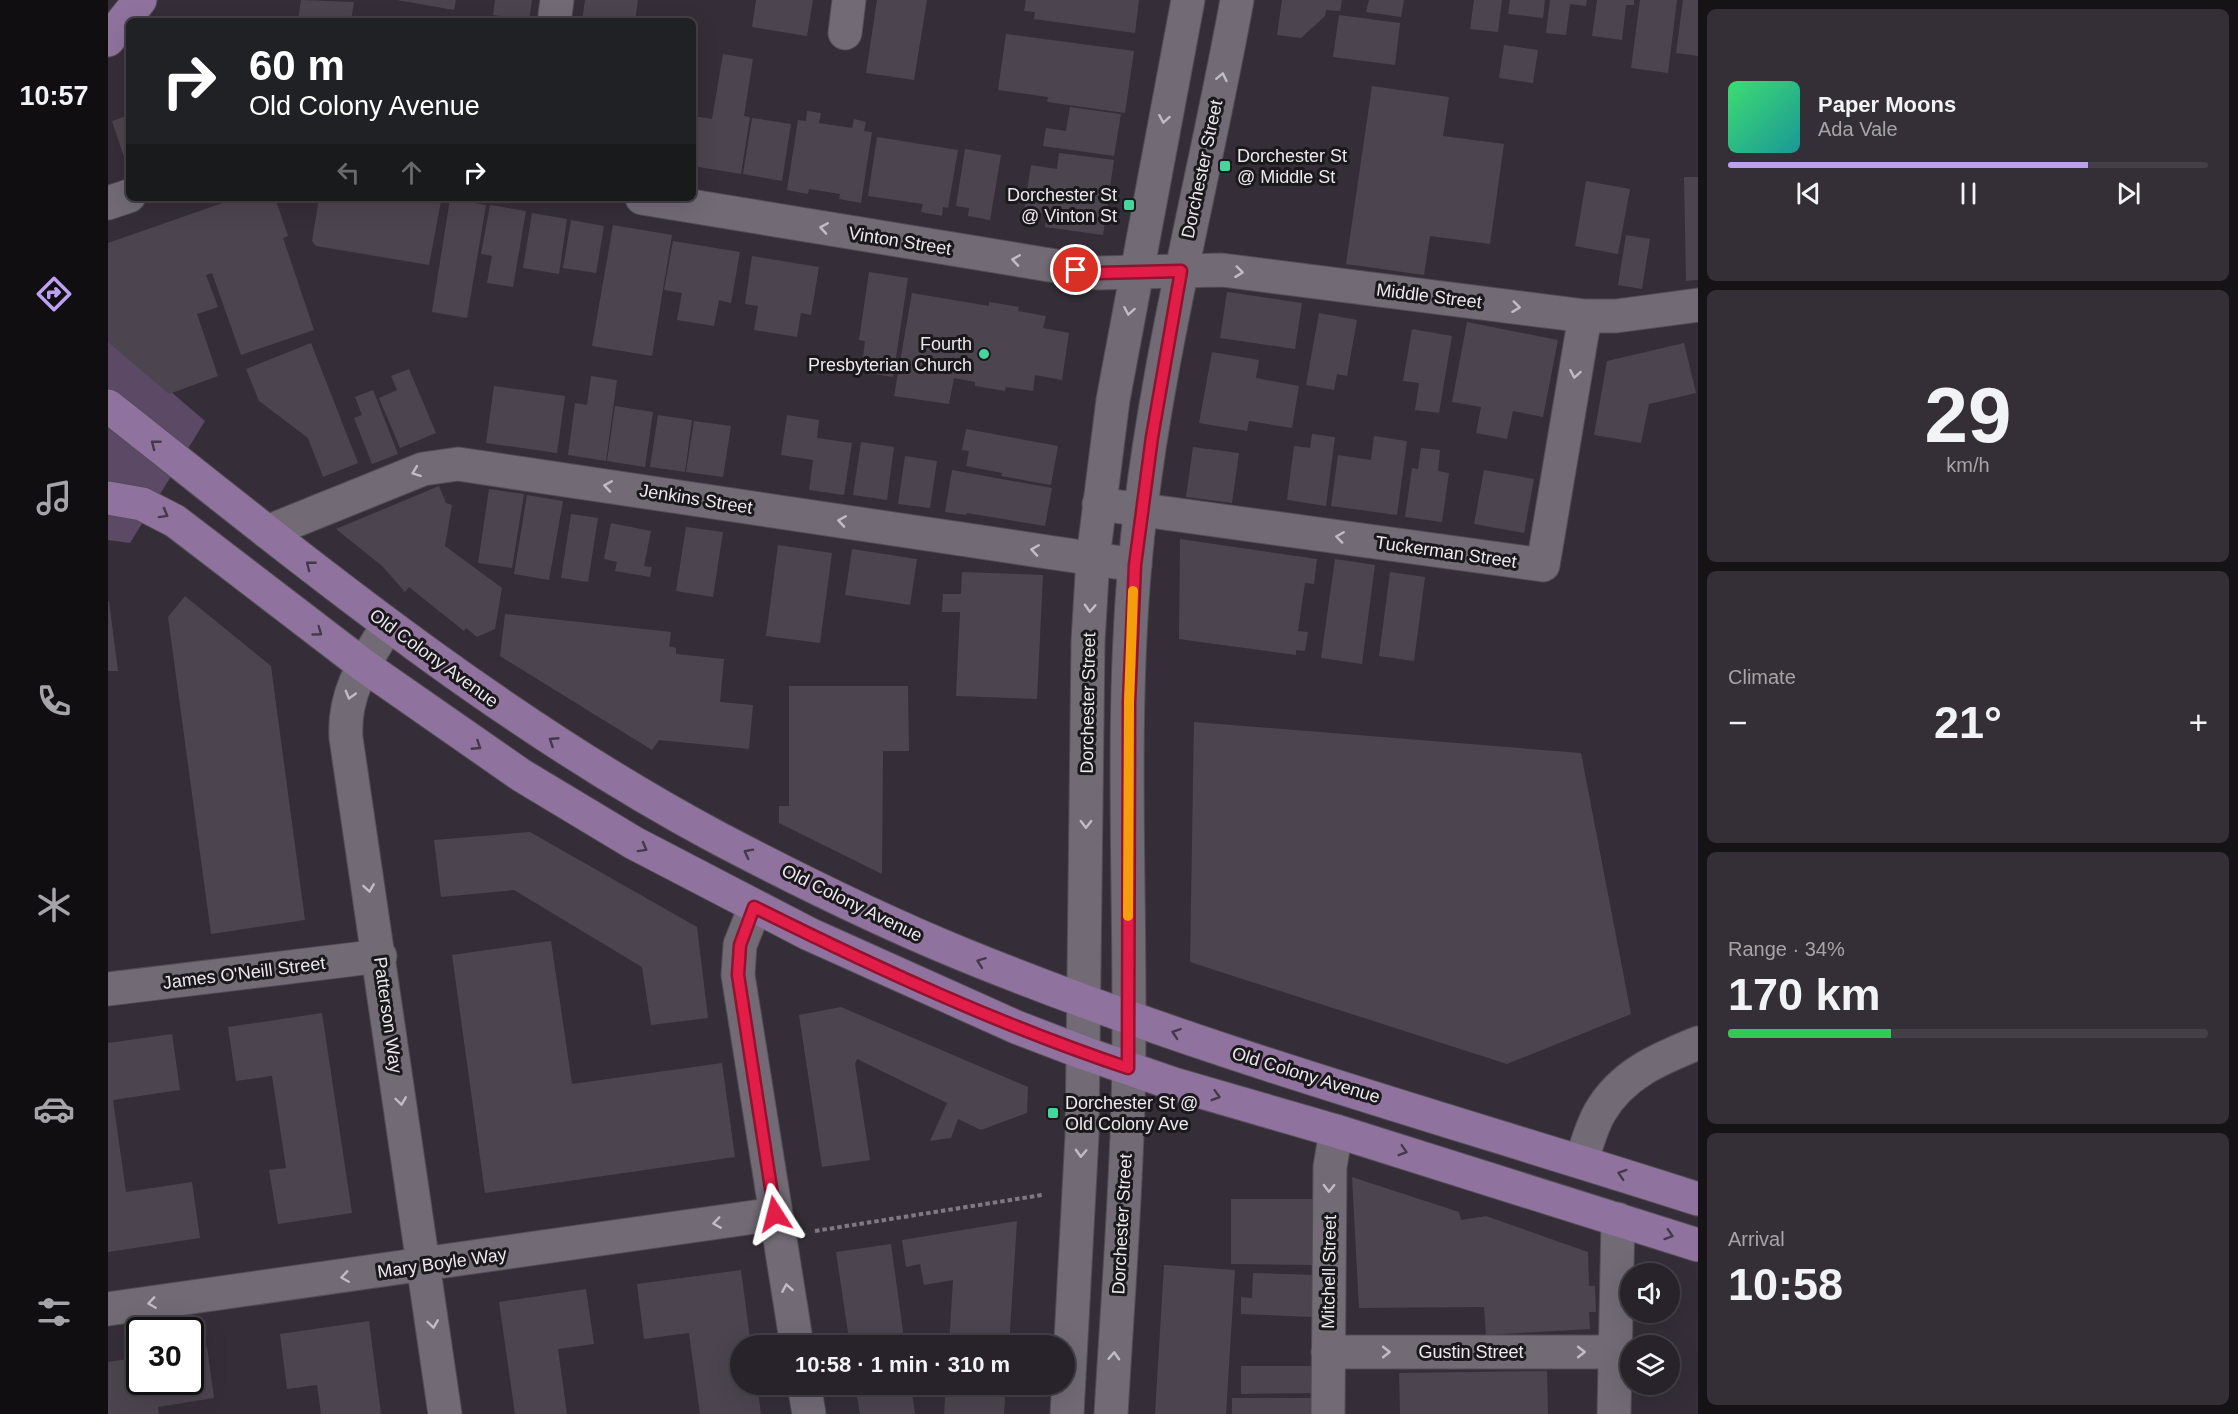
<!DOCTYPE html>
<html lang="en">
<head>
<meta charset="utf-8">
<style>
  :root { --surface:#28222a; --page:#342f36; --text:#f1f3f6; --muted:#a5a4a8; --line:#443f47; --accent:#bca0f2 }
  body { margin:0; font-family:Helvetica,sans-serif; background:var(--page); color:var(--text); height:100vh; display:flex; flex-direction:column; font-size:22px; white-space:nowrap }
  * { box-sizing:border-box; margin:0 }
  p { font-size:20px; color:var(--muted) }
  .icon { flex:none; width:33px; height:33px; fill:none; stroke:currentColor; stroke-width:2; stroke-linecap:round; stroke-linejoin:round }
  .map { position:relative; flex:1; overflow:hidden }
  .panel { display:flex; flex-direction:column; gap:9px; padding:9px; background:#161317; width:540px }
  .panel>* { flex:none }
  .top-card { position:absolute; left:18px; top:18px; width:570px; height:183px; border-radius:9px; box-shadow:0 6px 24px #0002,0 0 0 2px var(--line); background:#202124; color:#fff; overflow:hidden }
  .buttons { position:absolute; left:1512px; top:1263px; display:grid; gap:12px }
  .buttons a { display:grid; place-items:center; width:60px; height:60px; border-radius:50%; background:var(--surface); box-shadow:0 6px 24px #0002,0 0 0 2px var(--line); font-size:30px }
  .speed { position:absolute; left:18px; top:1317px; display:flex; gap:12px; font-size:30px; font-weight:700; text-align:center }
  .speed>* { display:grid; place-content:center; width:78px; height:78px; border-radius:50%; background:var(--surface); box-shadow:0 6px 24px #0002,0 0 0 2px var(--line); line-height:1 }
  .speed .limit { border:3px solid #111; border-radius:9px; background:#fff; color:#111 }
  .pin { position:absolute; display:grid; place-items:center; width:51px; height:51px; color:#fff; margin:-26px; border:3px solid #fff; border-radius:50%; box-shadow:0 2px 6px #0007 }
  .me { position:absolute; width:66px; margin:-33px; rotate:351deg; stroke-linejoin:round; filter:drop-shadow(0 0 4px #0008) }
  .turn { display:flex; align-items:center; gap:21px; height:126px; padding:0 24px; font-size:27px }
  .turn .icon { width:78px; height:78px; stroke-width:2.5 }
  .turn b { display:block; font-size:42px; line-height:51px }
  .lanes { display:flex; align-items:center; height:57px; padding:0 24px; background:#0003; justify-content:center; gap:30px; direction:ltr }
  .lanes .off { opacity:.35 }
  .big { font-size:45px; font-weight:600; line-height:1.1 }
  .panel .card { flex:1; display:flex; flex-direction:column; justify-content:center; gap:9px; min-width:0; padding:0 21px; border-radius:9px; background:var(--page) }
  .panel .dial { align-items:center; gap:0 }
  .dial b { font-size:78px; line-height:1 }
  .song { display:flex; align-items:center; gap:18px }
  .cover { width:72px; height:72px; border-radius:9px; background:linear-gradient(135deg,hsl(140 70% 55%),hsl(180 70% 35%)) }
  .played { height:6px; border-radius:3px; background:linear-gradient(90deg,var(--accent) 75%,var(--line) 75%) }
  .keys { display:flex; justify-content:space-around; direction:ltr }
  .heat { display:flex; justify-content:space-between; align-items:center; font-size:33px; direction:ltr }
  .charge { height:9px; border-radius:4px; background:linear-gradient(90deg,#34c759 34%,var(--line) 0) }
  .trip { position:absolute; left:622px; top:1335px; width:345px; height:60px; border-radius:30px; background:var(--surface); box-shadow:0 6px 24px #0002,0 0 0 2px var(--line); font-weight:600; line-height:60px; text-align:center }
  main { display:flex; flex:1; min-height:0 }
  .tabs { display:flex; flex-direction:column; width:108px; justify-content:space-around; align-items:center; background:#100e11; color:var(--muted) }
  .tabs .icon { width:42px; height:42px }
  .tabs .on { color:var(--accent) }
  .tabs b { font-size:27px; color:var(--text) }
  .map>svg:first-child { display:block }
</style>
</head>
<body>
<main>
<nav class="tabs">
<b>10:57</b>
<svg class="icon on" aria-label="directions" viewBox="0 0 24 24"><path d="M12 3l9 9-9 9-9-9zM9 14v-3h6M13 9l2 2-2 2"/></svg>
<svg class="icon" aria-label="music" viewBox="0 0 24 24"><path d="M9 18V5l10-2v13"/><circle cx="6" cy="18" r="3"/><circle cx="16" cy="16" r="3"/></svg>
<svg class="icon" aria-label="phone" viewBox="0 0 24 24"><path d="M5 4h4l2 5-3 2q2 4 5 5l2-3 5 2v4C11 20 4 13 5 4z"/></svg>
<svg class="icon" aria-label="climate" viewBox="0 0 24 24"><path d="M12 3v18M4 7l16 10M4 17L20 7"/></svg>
<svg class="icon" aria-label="car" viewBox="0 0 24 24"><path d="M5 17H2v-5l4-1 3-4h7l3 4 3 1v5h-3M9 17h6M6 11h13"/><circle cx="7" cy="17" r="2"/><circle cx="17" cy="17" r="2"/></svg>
<svg class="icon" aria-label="filters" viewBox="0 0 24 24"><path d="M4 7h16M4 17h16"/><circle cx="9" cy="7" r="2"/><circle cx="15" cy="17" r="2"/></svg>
</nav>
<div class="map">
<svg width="1590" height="1414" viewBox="0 0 1590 1414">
  <rect width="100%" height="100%" fill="#352e38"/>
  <path fill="#5c4966" d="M0,338L97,421L22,543L0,540Z"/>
  <path fill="#4c454f" d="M193,0L246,2L243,21H190Z
    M289,0H348L346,10Z
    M387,0H424L421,20L385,15Z
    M477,0H530L527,21H474Z
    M648,0H705L699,36L644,27Z
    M769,0H819L806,80L758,73Z
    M918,0H1031L1027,33L926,19L927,12L916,11Z
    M1174,0H1234L1232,11L1218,10L1217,16L1193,38L1169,35Z
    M1261,0H1296L1293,17L1258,12Z
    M1366,0H1394L1390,32L1362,29Z
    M1402,0H1437L1435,18L1400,14Z
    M1442,0H1479L1478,6L1462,4L1458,35L1438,33Z
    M1489,0H1526V5H1518L1514,40L1484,36Z
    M1532,0H1569L1560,73L1523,68Z
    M1575,0H1590V56L1568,53Z
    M1231,15L1292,23L1287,65L1225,57Z
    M157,16L158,21H143Z
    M898,34L1026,51L1017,113L939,102L940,97L890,90Z
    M1396,45L1430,50L1425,83L1391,78Z
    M615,54L645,59L636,116L642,117L633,174L585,166V116L604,119Z
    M1264,86L1341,97L1335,136L1396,144L1382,244L1322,236L1316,275L1238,264Z
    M962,107L1013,114L1006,156L935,146L938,128L958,131Z
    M699,111L713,113L711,123L744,128L746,119L758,122L756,131L764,132L753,203L731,199L732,194L701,189L700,194L679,190L690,120L698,121Z
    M21,115V162L18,163L4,121Z
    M644,118L683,124L674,181L635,174Z
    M769,137L850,150L840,208L835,207L834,216L813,212L815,204L760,196Z
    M857,149L893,155L882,220L860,216L861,208L848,206Z
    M951,153L1006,160L995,235L937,227L939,214L916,211L923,165L949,169Z
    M1576,177H1590V280L1578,281Z
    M1478,181L1522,189L1510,254L1467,246Z
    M129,198H167L180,236L175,238L206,330L133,355L104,273L98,275L110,307L89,314L110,376L61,394L0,342V243Z
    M211,198H322L333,201L321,265L208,246L204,241Z
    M342,199L378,205L359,318L324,312Z
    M382,205L418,211L405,287L379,283L384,256L373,254Z
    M424,213L459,219L451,274L415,268Z
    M463,220L496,226L488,273L455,268Z
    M505,225L564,235L544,356L484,346Z
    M1518,235L1542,239L1534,289L1510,285Z
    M565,241L632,252L623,303L611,300L606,326L569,320L574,293L556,290Z
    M644,256L711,267L703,315L693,313L689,337L646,330L650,306L637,304Z
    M761,272L800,278L785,377L753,372L757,341L751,340Z
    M1119,292L1194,303L1187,349L1112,338Z
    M804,293L881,306V302L911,307L910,311L938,316L935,328L961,333L954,380L927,375L925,391L898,387L897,391L867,386V382L846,378L841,404L786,396Z
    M1211,313L1249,320L1239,376L1229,374L1226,390L1198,385Z
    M1359,322L1450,340L1435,417L1405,411L1399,439L1368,433L1373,407L1344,402Z
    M1304,329L1344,336L1331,413L1307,410L1311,383L1295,381Z
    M203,343L250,463L215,477L200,438L151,401L138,369Z
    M1576,343L1588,393L1541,404L1533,443L1486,435L1499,361Z
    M1104,352L1151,360L1148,378L1191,386L1184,428L1141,421L1139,431L1091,423Z
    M301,369L328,433L292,448L271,398L289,390L283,376Z
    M483,376L509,380L498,461L460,455L467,403L479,405Z
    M386,386L457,396L449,453L378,443Z
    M265,390L290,454L264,464L246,418L254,415L247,397Z
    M507,406L545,412L537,467L499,461Z
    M550,415L584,420L577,472L542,467Z
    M679,415L711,420L709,438L744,443L736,495L701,490L705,460L673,455Z
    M586,421L623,426L615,477L578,472Z
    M858,429L950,446L943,485L893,476L894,473L858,466L861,451L854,450Z
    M1204,434L1227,437L1218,506L1179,500L1186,446L1202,448Z
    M1266,436L1299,441L1289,515L1223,506L1230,455L1263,460Z
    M753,442L786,447L779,500L745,495Z
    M1085,447L1131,453L1124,503L1078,497Z
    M1313,448L1332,450L1330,471L1341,473L1334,522L1297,517L1304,468L1310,469Z
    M797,456L829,461L822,508L790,504Z
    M844,470L944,488L937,526L859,513L858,515L837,512Z
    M1376,470L1426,479L1416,533L1366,524Z
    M331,486L338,503L344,505L337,546L394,588L387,629L369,637L358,628L356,631L301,587L297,592L274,566L228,529Z
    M381,489L416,494L404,568L370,563Z
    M419,495L455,501L441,580L406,574Z
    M463,514L490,518L480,582L453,578Z
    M503,523L543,531L536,566L544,567L542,577L507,571L509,562L496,559Z
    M578,527L615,532L605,597L568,591Z
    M1072,539L1209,559L1206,584L1197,583L1190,631L1200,632L1197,651L1188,650V655L1071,639Z
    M670,545L724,553L712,643L658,636Z
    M744,549L809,559L802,605L737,595Z
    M1227,559L1267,565L1254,664L1213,658Z
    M854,572L935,575L929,699L848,696L852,612H834L835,594H853Z
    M1282,572L1317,577L1306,661L1271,656Z
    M77,596L163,666L197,920L103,934L60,617Z
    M0,601H1L10,671H0Z
    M397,614L563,632L561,646L568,648V654L616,659L612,702L645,705L641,749L551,740L544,750L392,656Z
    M681,686H800L801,751H775L774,874L671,823V806H681Z
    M1086,722L1473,753L1523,1014L1399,1064L1082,962Z
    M422,832L589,927L600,1018L543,1025L534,967L406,890L333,897L326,840Z
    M443,941L464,1084L614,1063L627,1157L377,1193L344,955Z
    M733,1007L920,1087L919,1113L873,1130L850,1119L843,1138L822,1141L839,1103L749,1059L747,1064L762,1160L714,1167L691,1015Z
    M214,1013L244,1213L170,1224L161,1170L178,1168L164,1076L128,1081L120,1027Z
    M64,1034L72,1090L5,1100L18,1192L84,1182L92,1238L0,1252V1043Z
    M1244,1177L1351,1212L1353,1220L1378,1216L1480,1252L1481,1286H1487L1488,1312H1481L1482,1329L1378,1335L1376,1307L1251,1308Z
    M1123,1199H1205V1265L1123,1264Z
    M909,1221L901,1346H841L845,1280L816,1285L812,1264L798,1267L794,1240Z
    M783,1244L797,1346H742L728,1252Z
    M1056,1265L1127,1270L1118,1414H1047Z
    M633,1270L643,1346H633V1384H649L653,1414H592L581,1333L536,1339L529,1284Z
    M1145,1273L1206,1275L1205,1317L1133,1314V1297L1144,1298Z
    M478,1289L486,1344L450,1349L459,1414H407L391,1302Z
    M261,1321L273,1414H213L209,1385L179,1389L172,1334Z
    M99,1347L106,1398L50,1407L51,1414H0V1362L32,1357V1382H82V1350Z
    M1133,1366H1205V1393L1133,1394Z
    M1439,1371L1440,1414H1292L1291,1373Z
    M747,1384H803L807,1414H752Z
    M838,1384H898L896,1414H836Z
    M1124,1398H1207V1414H1124Z"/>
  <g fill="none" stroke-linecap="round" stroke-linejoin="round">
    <defs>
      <path id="minor" d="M447,15L449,0
        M737,33L741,0
        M534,198L990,273L1114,270L1477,316H1508L1590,305
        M0,203L21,196
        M991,504L1435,565L1477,316
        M159,532L315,469L350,464L1027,565
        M280,625C257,662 235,693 238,738L337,1414
        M647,907L632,945L630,975L689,1346
        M0,989L272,956
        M1473,1161C1479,1146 1483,1127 1492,1112C1514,1074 1551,1059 1590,1043
        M0,1309L667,1214
        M1220,1352H1506
        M696,1384L701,1414
        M1220,1414L1222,1167L1228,1131
        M1506,1414L1510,1219"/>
      <path id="secondary" d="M959,1414L974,1135L980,642L985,558L1005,400L1080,0
        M1003,1414C1009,1312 1017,1209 1020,1107C1025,927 1011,742 1027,563C1044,373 1095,187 1129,0"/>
      <path id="primary" d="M0,40L32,0
        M0,406C196,561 389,720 610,838C690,880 771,920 854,954C1093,1052 1344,1120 1590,1199
        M0,498L34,504L67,521L255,665L413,775L526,843L701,934L908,1027L976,1053L1066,1084L1228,1131L1590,1245"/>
    </defs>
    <use href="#minor" stroke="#524d55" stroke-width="35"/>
    <use href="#secondary" stroke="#524d55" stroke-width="35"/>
    <use href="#primary" stroke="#524d55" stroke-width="35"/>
    <path stroke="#7f7982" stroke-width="4" stroke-dasharray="4.5 3" stroke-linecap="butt" d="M707,1231L934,1195"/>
    <use href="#minor" stroke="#726b76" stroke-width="33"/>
    <use href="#secondary" stroke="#726b76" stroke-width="33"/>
    <use href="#primary" stroke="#8f739e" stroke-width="33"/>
  </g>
  <defs><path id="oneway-chevron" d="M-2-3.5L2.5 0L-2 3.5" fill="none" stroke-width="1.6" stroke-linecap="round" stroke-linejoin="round" transform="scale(1.5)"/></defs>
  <g stroke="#c1bcc5">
    <use href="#oneway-chevron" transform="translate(1114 77) rotate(-78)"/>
    <use href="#oneway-chevron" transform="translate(1056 119) rotate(100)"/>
    <use href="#oneway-chevron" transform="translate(716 228) rotate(-171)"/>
    <use href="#oneway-chevron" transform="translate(908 260) rotate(-171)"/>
    <use href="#oneway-chevron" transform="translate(1131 272) rotate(7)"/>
    <use href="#oneway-chevron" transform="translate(1408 307) rotate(7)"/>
    <use href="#oneway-chevron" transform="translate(1021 311) rotate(100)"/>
    <use href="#oneway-chevron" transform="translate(1467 374) rotate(100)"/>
    <use href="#oneway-chevron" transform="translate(308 472) rotate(159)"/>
    <use href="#oneway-chevron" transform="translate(500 486) rotate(-171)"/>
    <use href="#oneway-chevron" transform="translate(734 521) rotate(-171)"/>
    <use href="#oneway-chevron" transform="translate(1232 537) rotate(-172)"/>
    <use href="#oneway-chevron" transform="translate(927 550) rotate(-171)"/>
    <use href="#oneway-chevron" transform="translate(982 608) rotate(93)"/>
    <use href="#oneway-chevron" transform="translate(242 695) rotate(105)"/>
    <use href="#oneway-chevron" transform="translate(978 824) rotate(91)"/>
    <use href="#oneway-chevron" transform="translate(261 888) rotate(81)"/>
    <use href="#oneway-chevron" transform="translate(293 1101) rotate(82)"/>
    <use href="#oneway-chevron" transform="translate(973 1153) rotate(92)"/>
    <use href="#oneway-chevron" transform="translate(1221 1188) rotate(91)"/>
    <use href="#oneway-chevron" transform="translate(609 1223) rotate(172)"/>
    <use href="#oneway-chevron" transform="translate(237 1277) rotate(172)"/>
    <use href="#oneway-chevron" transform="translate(679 1288) rotate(-100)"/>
    <use href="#oneway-chevron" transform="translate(44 1303) rotate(172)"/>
    <use href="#oneway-chevron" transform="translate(325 1324) rotate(82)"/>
    <use href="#oneway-chevron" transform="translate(1278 1352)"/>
    <use href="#oneway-chevron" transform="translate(1473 1352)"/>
    <use href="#oneway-chevron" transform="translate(1006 1356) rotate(-87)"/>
  </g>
  <g stroke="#44384a">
    <use href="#oneway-chevron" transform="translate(47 444) rotate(-142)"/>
    <use href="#oneway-chevron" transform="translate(56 514) rotate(29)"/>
    <use href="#oneway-chevron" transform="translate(202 565) rotate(-142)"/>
    <use href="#oneway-chevron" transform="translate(210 632) rotate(36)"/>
    <use href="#oneway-chevron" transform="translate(445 741) rotate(-147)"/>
    <use href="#oneway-chevron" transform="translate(369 746) rotate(33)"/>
    <use href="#oneway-chevron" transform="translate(535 848) rotate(29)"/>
    <use href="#oneway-chevron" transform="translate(640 853) rotate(-153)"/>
    <use href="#oneway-chevron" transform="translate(873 962) rotate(-159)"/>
    <use href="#oneway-chevron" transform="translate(1068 1033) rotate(-161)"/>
    <use href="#oneway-chevron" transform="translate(1108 1096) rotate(16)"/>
    <use href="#oneway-chevron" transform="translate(1295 1151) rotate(17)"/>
    <use href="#oneway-chevron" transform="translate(1514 1174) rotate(-162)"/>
    <use href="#oneway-chevron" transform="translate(1561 1235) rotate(18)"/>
  </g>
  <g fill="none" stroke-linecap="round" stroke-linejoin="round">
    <defs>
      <path id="route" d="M667,1214L630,975L632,945L646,907C768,968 892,1025 1020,1068L1021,702L1027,565L1044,437L1073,271L990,273L968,270"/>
    </defs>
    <use href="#route" stroke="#92132f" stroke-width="15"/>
    <use href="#route" stroke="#e11d48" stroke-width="10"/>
    <path stroke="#f59e0b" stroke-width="10" d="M1020,916L1021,702L1025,591"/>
  </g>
  <g fill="#47d49d" stroke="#1b181c" stroke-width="2">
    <rect x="1111" y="160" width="12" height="12" rx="3"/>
    <rect x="1015" y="199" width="12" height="12" rx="3"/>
    <circle cx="876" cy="354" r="6"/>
    <rect x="939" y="1107" width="12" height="12" rx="3"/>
  </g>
  <g text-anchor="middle" stroke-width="6" stroke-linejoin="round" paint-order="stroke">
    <g font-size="18" fill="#ece8ef" stroke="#1b181c" text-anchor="start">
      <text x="1129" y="162">Dorchester St<tspan x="1129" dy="21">@ Middle St</tspan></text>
      <text x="1009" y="201" text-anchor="end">Dorchester St<tspan x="1009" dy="21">@ Vinton St</tspan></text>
      <text x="864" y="350" text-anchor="end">Fourth<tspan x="864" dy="21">Presbyterian Church</tspan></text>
      <text x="957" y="1109">Dorchester St @<tspan x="957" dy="21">Old Colony Ave</tspan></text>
    </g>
    <g font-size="18" fill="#ece8ef" stroke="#1b181c">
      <text transform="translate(1094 169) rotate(-78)" y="6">Dorchester Street</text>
      <text transform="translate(792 241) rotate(9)" y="6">Vinton Street</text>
      <text transform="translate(1321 296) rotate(7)" y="6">Middle Street</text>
      <text transform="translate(588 499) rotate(9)" y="6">Jenkins Street</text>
      <text transform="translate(1338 552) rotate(8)" y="6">Tuckerman Street</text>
      <text transform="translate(326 658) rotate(36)" y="6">Old Colony Avenue</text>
      <text transform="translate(980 703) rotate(-89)" y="6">Dorchester Street</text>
      <text transform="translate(744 903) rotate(26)" y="6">Old Colony Avenue</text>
      <text transform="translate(136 973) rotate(-7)" y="6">James O'Neill Street</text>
      <text transform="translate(280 1015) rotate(82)" y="6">Patterson Way</text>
      <text transform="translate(1198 1075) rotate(17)" y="6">Old Colony Avenue</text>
      <text transform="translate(1014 1224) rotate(-87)" y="6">Dorchester Street</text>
      <text transform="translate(334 1263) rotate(-8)" y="6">Mary Boyle Way</text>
      <text transform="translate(1221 1272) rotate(-89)" y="6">Mitchell Street</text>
      <text x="1363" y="1358">Gustin Street</text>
    </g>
  </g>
</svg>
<div class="buttons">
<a><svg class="icon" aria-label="sound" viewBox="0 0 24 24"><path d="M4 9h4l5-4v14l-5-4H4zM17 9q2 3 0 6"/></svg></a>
<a><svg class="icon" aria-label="layers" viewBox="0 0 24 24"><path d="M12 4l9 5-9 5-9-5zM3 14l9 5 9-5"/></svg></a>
</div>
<div class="speed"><div class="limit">30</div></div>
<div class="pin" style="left:968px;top:270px;background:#d93025"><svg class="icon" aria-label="arrive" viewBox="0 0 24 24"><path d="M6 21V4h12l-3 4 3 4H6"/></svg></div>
<svg class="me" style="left:667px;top:1214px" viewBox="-20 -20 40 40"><path d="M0-17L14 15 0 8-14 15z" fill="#e11d48" stroke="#fff" stroke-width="4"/></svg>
<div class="trip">10:58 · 1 min · 310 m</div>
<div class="top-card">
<div class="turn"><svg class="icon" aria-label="right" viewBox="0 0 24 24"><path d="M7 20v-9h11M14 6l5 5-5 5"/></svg><div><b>60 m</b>Old Colony Avenue</div></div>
<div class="lanes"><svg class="icon off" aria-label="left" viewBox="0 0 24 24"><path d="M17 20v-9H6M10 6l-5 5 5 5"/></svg><svg class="icon off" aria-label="ahead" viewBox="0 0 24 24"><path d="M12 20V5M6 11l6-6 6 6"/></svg><svg class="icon" aria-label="right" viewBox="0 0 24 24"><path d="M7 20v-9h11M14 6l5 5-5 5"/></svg></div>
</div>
</div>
<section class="panel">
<div class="card">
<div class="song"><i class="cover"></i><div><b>Paper Moons</b><p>Ada Vale</p></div></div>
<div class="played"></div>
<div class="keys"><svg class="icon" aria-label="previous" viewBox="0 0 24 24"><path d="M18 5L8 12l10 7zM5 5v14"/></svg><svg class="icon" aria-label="pause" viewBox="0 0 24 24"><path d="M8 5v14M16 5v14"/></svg><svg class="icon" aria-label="next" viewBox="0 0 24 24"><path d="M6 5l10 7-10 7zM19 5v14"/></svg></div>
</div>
<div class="card dial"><b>29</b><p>km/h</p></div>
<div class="card"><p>Climate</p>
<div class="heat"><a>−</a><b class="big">21°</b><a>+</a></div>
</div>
<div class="card"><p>Range · 34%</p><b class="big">170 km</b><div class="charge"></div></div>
<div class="card"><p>Arrival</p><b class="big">10:58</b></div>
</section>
</main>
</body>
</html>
